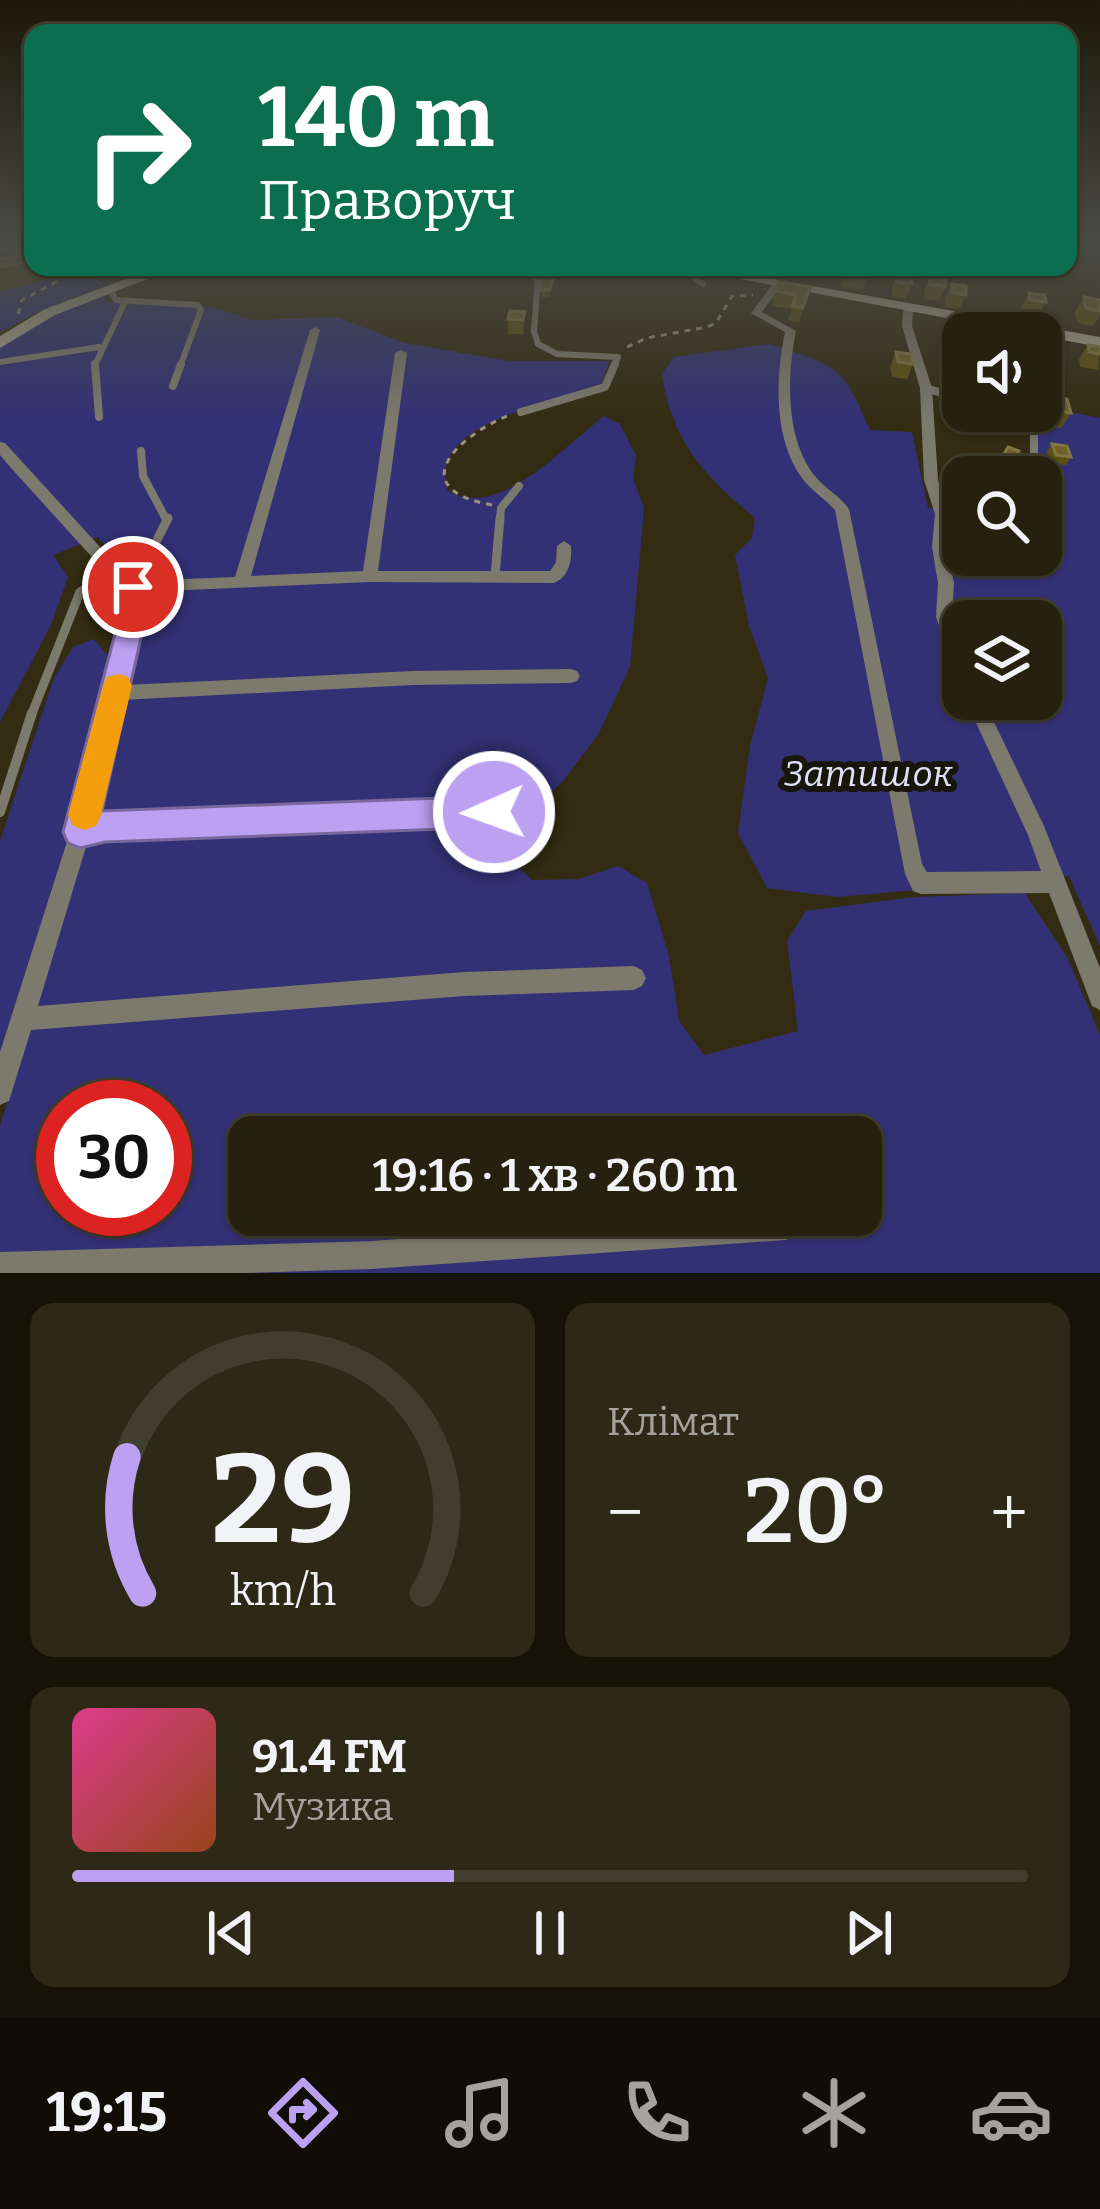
<!DOCTYPE html>
<html lang="uk">
<head>
<meta charset="utf-8">
<style>
  :root { --surface:#26210e; --page:#2e2917; --text:#f1f3f6; --muted:#a4a39e; --line:#423e2e; --accent:#bca0f2 }
  body { margin:0; font-family:Bitter,serif; background:var(--page); color:var(--text); height:100vh; display:flex; flex-direction:column; font-size:45px; white-space:nowrap }
  * { box-sizing:border-box; margin:0 }
  p { font-size:39px; color:var(--muted) }
  .icon { flex:none; width:66px; height:66px; fill:none; stroke:currentColor; stroke-width:2; stroke-linecap:round; stroke-linejoin:round }
  .map { position:relative; height:1273px; overflow:hidden }
  .side { display:flex; flex-direction:column; gap:30px; padding:30px; background:#151208; flex:1 }
  .side>* { flex:none }
  .guide { position:absolute; left:24px; top:24px; width:1053px; height:252px; border-radius:24px; box-shadow:0 3px 9px #0004,0 0 0 3px var(--line); background:#0b6e4f; color:#fff; overflow:hidden }
  .tools { position:absolute; left:942px; top:312px; display:grid; gap:24px }
  .tools a { display:grid; place-items:center; width:120px; height:120px; border-radius:24px; background:var(--surface); box-shadow:0 3px 9px #0004,0 0 0 3px var(--line); font-size:60px }
  .speed { position:absolute; left:36px; top:1080px; display:flex; gap:24px; font-size:60px; font-weight:700; text-align:center }
  .speed>* { display:grid; place-content:center; width:156px; height:156px; border-radius:50%; background:var(--surface); box-shadow:0 3px 9px #0004,0 0 0 3px var(--line); line-height:1 }
  .speed .limit { border:18px solid #d22; background:#fff; color:#111 }
  .pin { position:absolute; display:grid; place-items:center; width:102px; height:102px; color:#fff; margin:-51px; border:6px solid #fff; border-radius:50%; box-shadow:0 3px 12px #0007 }
  .me { position:absolute; width:132px; margin:-66px; rotate:268deg; stroke-linejoin:round; filter:drop-shadow(0 0 9px #0008) }
  .turn { display:flex; align-items:center; gap:42px; height:252px; padding:0 36px; font-size:54px }
  .turn .icon { width:156px; height:156px; stroke-width:2.5 }
  .turn b { display:block; font-size:84px; line-height:102px }
  .big { font-size:90px; font-weight:600; line-height:1.1 }
  .side .widget { flex:1; display:flex; flex-direction:column; justify-content:center; gap:18px; min-width:0; padding:0 42px; border-radius:24px; background:var(--page) }
  .side .dial { align-items:center; gap:0 }
  .dial svg { height:312px; overflow:visible; fill:none; stroke:var(--line); stroke-width:7; stroke-linecap:round; text-anchor:middle }
  .dial text { fill:var(--text); stroke:none }
  .song { display:flex; align-items:center; gap:36px }
  .cover { width:144px; height:144px; border-radius:18px; background:linear-gradient(135deg,hsl(330 70% 55%),hsl(20 70% 35%)) }
  .played { height:12px; border-radius:6px; background:linear-gradient(90deg,var(--accent) 40%,var(--line) 40%) }
  .keys { display:flex; justify-content:space-around; direction:ltr }
  .heat { display:flex; justify-content:space-between; align-items:center; font-size:66px; direction:ltr }
  .side .tiles { flex:1; display:grid; gap:30px; grid-template-columns:1fr 1fr }
  .widget:last-child { grid-column:span 2 }
  .trip { position:absolute; left:228px; top:1116px; width:654px; height:120px; border-radius:24px; background:var(--surface); box-shadow:0 3px 9px #0004,0 0 0 3px var(--line); font-weight:600; line-height:120px; text-align:center }
  .tabs { display:flex; height:192px; justify-content:space-around; align-items:center; background:#0f0d06; color:var(--muted) }
  .tabs .icon { width:84px; height:84px }
  .tabs .active { color:var(--accent) }
  .tabs b { font-size:54px; color:var(--text) }
  .map>svg:first-child { display:block }
</style>
</head>
<body>
<div class="map">
<svg width="1100" height="1273" viewBox="0 0 1100 1273">
  <rect width="100%" height="100%" fill="#332c13"/>
  <path fill="#333175" fill-rule="evenodd" d="M33,245V267C57,267 89,266 105,286L42,310L0,332V246Z
    M103,293L106,302L211,307L252,320L337,317L404,343L509,361H609L602,384C557,406 429,417 447,490C497,523 567,444 604,416L620,424L636,456L633,478L644,508L630,667L599,733L563,781L513,830L504,853L532,880L579,879L618,866L647,883L669,956L679,1021L704,1055L798,1031L787,941L806,911L914,897L1025,893L1068,959L1100,1035V1273H0V1126L95,807L147,596L98,537L53,555L68,577L51,625L0,722V348L48,315ZM63,1107H165V1209H63ZM249,1137H861V1215H249Z
    M769,344C836,366 842,363 870,430L912,432L928,508L963,507V555H1041V477H1019L1037,467V411L1051,408L1100,418V946L1069,876L838,897L767,888L738,833L750,746L768,678L749,626L735,555L752,538L755,518C704,476 672,441 662,374L674,357ZM963,621H1041V699H963Z
    M94,639L107,655C93,792 39,923 0,1054V841L54,678L73,647Z"/>
  <g fill="none" stroke-linecap="round" stroke-linejoin="round">
    <path stroke="#5d5fb2" stroke-width="3" d="M762,276L765,267"/>
    <path stroke="#98927e" stroke-width="3" stroke-dasharray="6 6" stroke-linecap="butt" d="M18,314L22,300L71,274L75,267
      M627,347L647,338L707,327L716,323L732,296L753,295
      M492,505C404,489 455,438 507,416"/>
    <path stroke="#7c796d" stroke-width="6" d="M0,248L33,246
      M513,267L538,279L534,331L538,344L557,354L618,357L614,367
      M677,267L703,284
      M314,272L332,267
      M110,289L116,300L198,305L201,310L180,367
      M0,362L99,347
      M94,367L126,300"/>
    <path stroke="#7c796d" stroke-width="8" d="M95,364L99,417
      M173,386L181,364
      M926,388L963,400
      M521,412L605,387L615,364
      M141,451L143,476L167,521
      M1015,477L1034,466V411
      M942,514L963,505
      M500,521L501,508L519,486"/>
    <path stroke="#7c796d" stroke-width="9" d="M495,576L500,518
      M31,716L80,592L151,552L168,518"/>
    <path stroke="#7c796d" stroke-width="10" d="M0,812L32,713"/>
    <path fill="#7c796d" fill-rule="evenodd" d="M776,283L781,286L762,312L796,331C787,375 785,437 814,475C824,488 839,495 849,509L922,864L927,872L1041,871L1028,835L965,699H983L1044,826L1100,968V1010L1092,1006L1049,893L921,894L913,891L905,874L835,510C826,500 815,493 806,483C773,444 775,380 785,332L751,313L773,284Z
      M908,308L913,311L912,326L932,388L938,480L949,514L946,547L954,583L952,617L963,647V677L957,675L954,670L936,617L938,583L932,547L935,514L924,480L920,388L902,326L903,311Z
      M315,327L320,330L251,576L363,571L395,353L401,350L407,353L378,571H550L556,562L557,546L564,541L571,546C572,561 569,577 554,583L370,582L141,592L142,611L125,685L413,671L571,669L577,671L580,676L577,681L571,683L413,685L121,700L93,819L105,816L494,803L501,805L504,812L501,819L494,821L105,836L88,840L38,1006L464,972L634,966L642,970L646,978L642,986L634,990L464,996L31,1030L9,1101L0,1105V1052L70,832L126,611L125,589L100,566L11,468L0,455V442L5,443L111,559L136,581L235,577L310,330Z
      M744,1215H827L823,1225L786,1240L371,1269L245,1273H0V1252L371,1241Z"/>
    <path fill="#a9a490" fill-rule="evenodd" d="M158,267H178L55,315L0,348V336L45,309Z
      M676,267H706L1100,337V347Z"/>
  </g>
  <path fill="#5d4f13" d="M554,267H561L549,297H541L542,273L553,276Z
    M771,267H795L791,276L770,272Z
    M823,267H839L836,279L820,276Z
    M848,267L870,268L863,289L842,287Z
    M897,274L912,284L906,299L892,297V288Z
    M930,278L945,287L939,301L924,299V292Z
    M952,284L966,295L960,309L945,307V298Z
    M810,287L799,322L788,320L792,309L772,306L775,291Z
    M1029,293L1046,302L1038,317L1022,314L1021,307Z
    M1084,297L1100,300V315L1093,326L1077,323L1075,312Z
    M525,312L523,334H508V319Z
    M1088,345L1100,347L1098,370L1080,367L1079,359Z
    M963,351V371L958,360Z
    M896,352L913,364L907,379L892,377L890,367Z
    M1041,355L1052,364L1043,379H1041Z
    M1053,397L1071,413L1061,428L1041,425L1043,412Z
    M985,412L1002,422L998,429L981,427L980,419Z
    M1052,444L1071,457L1066,465L1050,463L1047,451Z
    M1008,447L1019,451L1010,467L999,463Z"/>
  <path fill="#463a0a" d="M28,243L33,252V267H41L47,280L0,291V267L12,264L5,253Z
    M558,267H561L549,297V290Z"/>
  <path fill="#6d6029" stroke="#817544" stroke-width="3" d="M1,243H28L30,248L5,253Z
    M33,254V260L0,267V259Z
    M554,267H558L549,290H541L542,273L553,276Z
    M848,267H867L870,268L868,275L846,273Z
    M897,274L912,275V284L897,282Z
    M930,278H945V287L930,284Z
    M779,282L810,287L803,308L792,306L796,295L775,291Z
    M952,284L966,286V295L952,292Z
    M1029,293L1045,295L1046,302L1030,300Z
    M1084,297L1100,300V311L1086,308Z
    M510,311L525,312L523,320L508,319Z
    M1088,345L1100,347V354L1089,352Z
    M896,352L911,354L913,364L898,362Z
    M1041,355H1046L1052,364L1041,363Z
    M1053,397L1067,399L1071,413L1051,410Z
    M985,412L1001,414L1002,422L986,419Z
    M1052,444L1067,446L1071,457L1056,455Z
    M1008,447L1019,451L1015,460L1003,456Z"/>
  <linearGradient id="sky" x2="0" y2="1"><stop stop-color="#1c180a"/><stop offset="0.58" stop-color="#4a4b44"/><stop offset="1" stop-color="#4a4b44" stop-opacity="0"/></linearGradient>
  <rect width="1100" height="421" fill="url(#sky)"/>
  <path fill="#bca0f2" stroke="#7a689d" stroke-width="3" d="M133,577L146,587L147,611L102,811L494,796L506,801L511,812L506,823L494,827L105,842L80,848L68,843L63,832L121,611L120,587Z"/>
  <path fill="#f59e0b" d="M118,674L128,677L132,686L101,815L96,826L84,830L73,826L68,815L103,686L107,677Z"/>
  <g text-anchor="middle" stroke-width="12" stroke-linejoin="round" paint-order="stroke">
    <g font-size="36" font-style="italic" fill="#dee1f8" stroke="#18150a">
      <text x="868" y="786">Затишок</text>
    </g>
  </g>
</svg>
<div class="tools">
<a><svg class="icon" aria-label="sound" viewBox="0 0 24 24"><path d="M4 9h4l5-4v14l-5-4H4zM17 9q2 3 0 6"/></svg></a>
<a><svg class="icon" aria-label="search" viewBox="0 0 24 24"><circle cx="10" cy="10" r="6"/><path d="M15 15l6 6"/></svg></a>
<a><svg class="icon" aria-label="layers" viewBox="0 0 24 24"><path d="M12 4l9 5-9 5-9-5zM3 14l9 5 9-5"/></svg></a>
</div>
<div class="speed"><div class="limit">30</div></div>
<div class="pin" style="left:133px;top:587px;background:#d93025"><svg class="icon" aria-label="arrive" viewBox="0 0 24 24"><path d="M6 21V4h12l-3 4 3 4H6"/></svg></div>
<svg class="me" style="left:494px;top:812px" viewBox="-20 -20 40 40"><circle r="17" fill="#bca0f2" stroke="#fff" stroke-width="3"/><path d="M0-11L8 9 0 5-8 9z" fill="#fff"/></svg>
<div class="trip">19:16 · 1 хв · 260 m</div>
<div class="guide">
<div class="turn"><svg class="icon" aria-label="right" viewBox="0 0 24 24"><path d="M7 20v-9h11M14 6l5 5-5 5"/></svg><div><b>140 m</b>Праворуч</div></div>
</div>
</div>
<section class="side">
<div class="tiles">
<div class="widget dial"><svg viewBox="0 0 100 80">
<path d="M14 69A42 42 0 1 1 86 69"/>
<path d="M14 69A42 42 0 0 1 10 34" stroke="#bca0f2"/>
<text x="50" y="56" font-size="32" font-weight="700">29</text>
<text x="50" y="72" font-size="11">km/h</text>
</svg></div>
<div class="widget"><p>Клімат</p>
<div class="heat"><a>−</a><b class="big">20°</b><a>+</a></div>
</div>
<div class="widget">
<div class="song"><i class="cover"></i><div><b>91.4 FM</b><p>Музика</p></div></div>
<div class="played"></div>
<div class="keys"><svg class="icon" aria-label="previous" viewBox="0 0 24 24"><path d="M18 5L8 12l10 7zM5 5v14"/></svg><svg class="icon" aria-label="pause" viewBox="0 0 24 24"><path d="M8 5v14M16 5v14"/></svg><svg class="icon" aria-label="next" viewBox="0 0 24 24"><path d="M6 5l10 7-10 7zM19 5v14"/></svg></div>
</div>
</div>
</section>
<nav class="tabs">
<b>19:15</b>
<svg class="icon active" aria-label="directions" viewBox="0 0 24 24"><path d="M12 3l9 9-9 9-9-9zM9 14v-3h6M13 9l2 2-2 2"/></svg>
<svg class="icon" aria-label="music" viewBox="0 0 24 24"><path d="M9 18V5l10-2v13"/><circle cx="6" cy="18" r="3"/><circle cx="16" cy="16" r="3"/></svg>
<svg class="icon" aria-label="phone" viewBox="0 0 24 24"><path d="M5 4h4l2 5-3 2q2 4 5 5l2-3 5 2v4C11 20 4 13 5 4z"/></svg>
<svg class="icon" aria-label="climate" viewBox="0 0 24 24"><path d="M12 3v18M4 7l16 10M4 17L20 7"/></svg>
<svg class="icon" aria-label="car" viewBox="0 0 24 24"><path d="M5 17H2v-5l4-1 3-4h7l3 4 3 1v5h-3M9 17h6M6 11h13"/><circle cx="7" cy="17" r="2"/><circle cx="17" cy="17" r="2"/></svg>
</nav>
</body>
</html>
